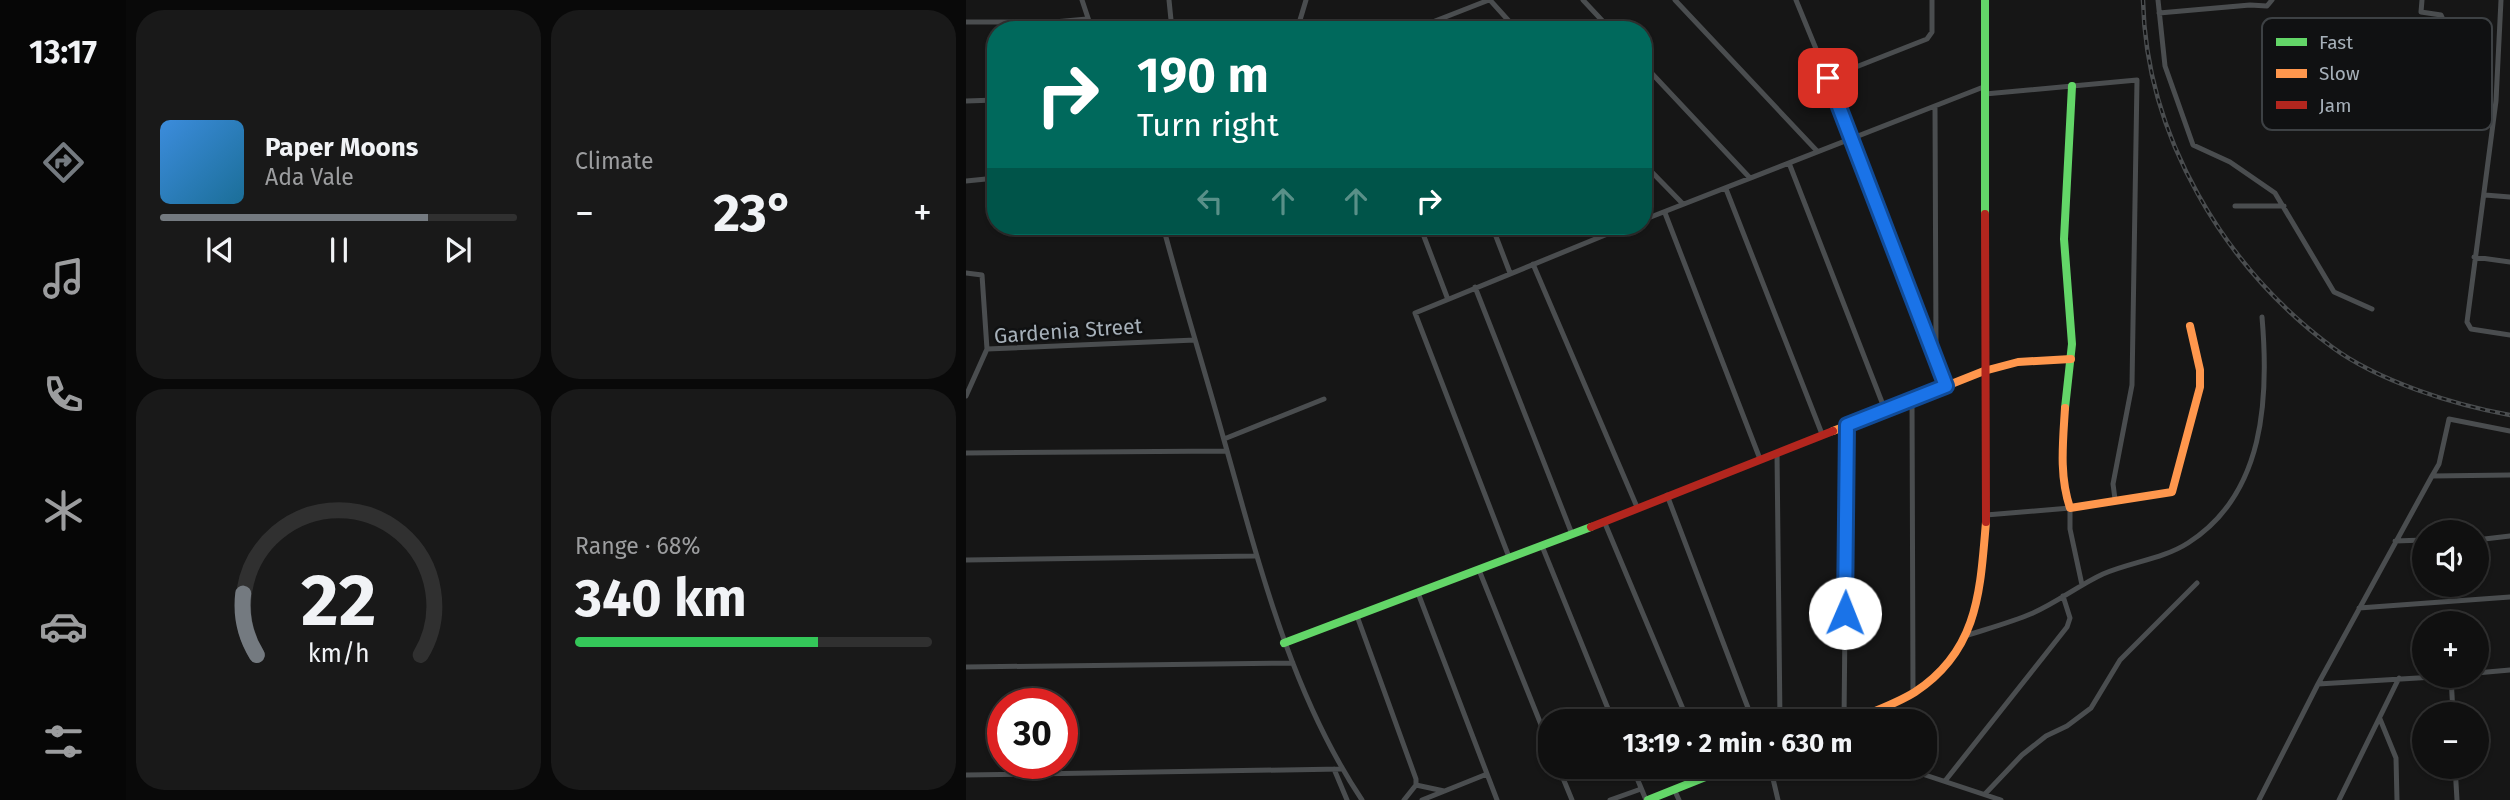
<!DOCTYPE html>
<html lang="en">
<head>
<meta charset="utf-8">
<style>
  :root { --surface:#101010; --page:#191919; --text:#f1f3f6; --muted:#9c9d9f; --line:#303030; --accent:#747a80 }
  body { margin:0; font-family:"Fira Sans",sans-serif; background:var(--page); color:var(--text); height:100vh; display:flex; flex-direction:column; font-size:26px; white-space:nowrap }
  * { box-sizing:border-box; margin:0 }
  p { font-size:23px; color:var(--muted) }
  .icon { flex:none; width:38px; height:38px; fill:none; stroke:currentColor; stroke-width:2; stroke-linecap:round; stroke-linejoin:round }
  .map { position:relative; flex:1; overflow:hidden }
  .side { display:flex; flex-direction:column; gap:10px; padding:10px; background:#090909; width:840px }
  .side>* { flex:none }
  .top-card { position:absolute; left:21px; top:21px; width:665px; height:214px; border-radius:28px; box-shadow:0 2px 5px #0004,0 0 0 2px var(--line); background:#00695c; color:#fff; overflow:hidden }
  .buttons { position:absolute; left:1446px; top:520px; display:grid; gap:14px }
  .buttons a { display:grid; place-items:center; width:77px; height:77px; border-radius:50%; background:var(--surface); box-shadow:0 2px 5px #0004,0 0 0 2px var(--line); font-size:35px }
  .speed { position:absolute; left:21px; top:688px; display:flex; gap:14px; font-size:35px; font-weight:700; text-align:center }
  .speed>* { display:grid; place-content:center; width:91px; height:91px; border-radius:50%; background:var(--surface); box-shadow:0 2px 5px #0004,0 0 0 2px var(--line); line-height:1 }
  .speed .limit { border:10px solid #d22; background:#fff; color:#111 }
  .pin { position:absolute; display:grid; place-items:center; width:60px; height:60px; color:#fff; margin:-30px; border-radius:14px; box-shadow:0 4px 10px #0006 }
  .me { position:absolute; width:77px; margin:-38px; rotate:1deg; stroke-linejoin:round; filter:drop-shadow(0 0 5px #0008) }
  .turn { display:flex; align-items:center; gap:24px; height:147px; padding:0 35px; font-size:32px }
  .turn .icon { width:91px; height:91px; stroke-width:2.5 }
  .turn b { display:block; font-size:49px; line-height:60px }
  .lanes { display:flex; align-items:center; height:66px; padding:0 35px; background:#0003; justify-content:center; gap:35px; direction:ltr }
  .lanes .off { opacity:.35 }
  .big { font-size:52px; font-weight:700; line-height:1.1 }
  .side .tile { flex:1; display:flex; flex-direction:column; justify-content:center; gap:10px; min-width:0; padding:0 24px; border-radius:28px; background:var(--page) }
  .side .dial { align-items:center; gap:0 }
  .dial svg { height:182px; overflow:visible; fill:none; stroke:var(--line); stroke-width:7; stroke-linecap:round; text-anchor:middle }
  .dial text { fill:var(--text); stroke:none }
  .song { display:flex; align-items:center; gap:21px }
  .cover { width:84px; height:84px; border-radius:10px; background:linear-gradient(135deg,hsl(210 70% 55%),hsl(200 70% 35%)) }
  .played { height:7px; border-radius:4px; background:linear-gradient(90deg,var(--accent) 75%,var(--line) 75%) }
  .keys { display:flex; justify-content:space-around; direction:ltr }
  .heat { display:flex; justify-content:space-between; align-items:center; font-size:38px; direction:ltr }
  .charge { height:10px; border-radius:5px; background:linear-gradient(90deg,#34c759 68%,var(--line) 0) }
  .side .tiles { flex:1; display:grid; gap:10px; grid-template-columns:repeat(2,1fr) }
  .trip { position:absolute; left:572px; top:709px; width:399px; height:70px; border-radius:28px; background:var(--surface); box-shadow:0 2px 5px #0004,0 0 0 2px var(--line); font-weight:700; line-height:70px; text-align:center }
  main { display:flex; flex:1; min-height:0 }
  .menu { display:flex; flex-direction:column; width:126px; justify-content:space-around; align-items:center; background:#060606; color:var(--muted) }
  .menu .icon { width:49px; height:49px }
  .menu .on { color:var(--accent) }
  .menu b { font-size:32px; color:var(--text) }
  .map>svg:first-child { display:block }
</style>
</head>
<body>
<main>
<nav class="menu">
<b>13:17</b>
<svg class="icon on" aria-label="directions" viewBox="0 0 24 24"><path d="M12 3l9 9-9 9-9-9zM9 14v-3h6M13 9l2 2-2 2"/></svg>
<svg class="icon" aria-label="music" viewBox="0 0 24 24"><path d="M9 18V5l10-2v13"/><circle cx="6" cy="18" r="3"/><circle cx="16" cy="16" r="3"/></svg>
<svg class="icon" aria-label="phone" viewBox="0 0 24 24"><path d="M5 4h4l2 5-3 2q2 4 5 5l2-3 5 2v4C11 20 4 13 5 4z"/></svg>
<svg class="icon" aria-label="climate" viewBox="0 0 24 24"><path d="M12 3v18M4 7l16 10M4 17L20 7"/></svg>
<svg class="icon" aria-label="car" viewBox="0 0 24 24"><path d="M5 17H2v-5l4-1 3-4h7l3 4 3 1v5h-3M9 17h6M6 11h13"/><circle cx="7" cy="17" r="2"/><circle cx="17" cy="17" r="2"/></svg>
<svg class="icon" aria-label="filters" viewBox="0 0 24 24"><path d="M4 7h16M4 17h16"/><circle cx="9" cy="7" r="2"/><circle cx="15" cy="17" r="2"/></svg>
</nav>
<section class="side">
<div class="tiles">
<div class="tile">
<div class="song"><i class="cover"></i><div><b>Paper Moons</b><p>Ada Vale</p></div></div>
<div class="played"></div>
<div class="keys"><svg class="icon" aria-label="previous" viewBox="0 0 24 24"><path d="M18 5L8 12l10 7zM5 5v14"/></svg><svg class="icon" aria-label="pause" viewBox="0 0 24 24"><path d="M8 5v14M16 5v14"/></svg><svg class="icon" aria-label="next" viewBox="0 0 24 24"><path d="M6 5l10 7-10 7zM19 5v14"/></svg></div>
</div>
<div class="tile"><p>Climate</p>
<div class="heat"><a>−</a><b class="big">23°</b><a>+</a></div>
</div>
<div class="tile dial"><svg viewBox="0 0 100 80">
<path d="M14 69A42 42 0 1 1 86 69"/>
<path d="M14 69A42 42 0 0 1 8 42" stroke="#747a80"/>
<text x="50" y="56" font-size="32" font-weight="700">22</text>
<text x="50" y="72" font-size="11">km/h</text>
</svg></div>
<div class="tile"><p>Range · 68%</p><b class="big">340 km</b><div class="charge"></div></div>
</div>
</section>
<div class="map">
<svg width="1544" height="800" viewBox="0 0 1544 800">
  <rect width="100%" height="100%" fill="#161616"/>
  <g fill="none" stroke-linecap="round" stroke-linejoin="round">
    <path stroke="#4a4d4f" stroke-width="5" d="M116,0L126,30
      M203,0L206,30
      M524,0L551,30
      M617,0L645,30
      M709,0L851,151
      M830,0L887,139L980,386
      M1192,0L1199,66L1227,145L1264,162L1309,193L1368,292L1406,309
      M1456,0L1455,12L1475,15L1479,24H1491
      M1535,0L1530,101L1501,322L1505,329L1544,335
      M1193,13L1284,5L1301,6L1306,0
      M0,22H88L121,19
      M331,30L340,0
      M446,30L523,0
      M677,64L784,178
      M862,78L961,39L966,32V0
      M1019,94L1171,80L1166,385L1147,484L1149,499
      M0,101L30,100
      M969,107L970,349
      M677,163L717,204
      M823,163L919,410
      M0,181L30,178
      M760,189L856,434
      M1519,195L1544,197
      M1269,206H1318
      M699,213L794,459
      M677,220L1020,86
      M197,226C216,298 238,368 258,440C293,563 324,692 396,800
      M454,226L481,297
      M526,226L544,273
      M1508,257L1544,262
      M567,264L671,507
      M0,273L16,275L21,349
      M509,287L606,534
      M0,396L21,349L229,340
      M946,399L947,693
      M258,439L358,399
      M0,453L261,451
      M811,453L814,721
      M1466,476L1473,464L1483,419L1544,431
      M701,495L787,721
      M1020,515L1104,508V529L1116,585
      M638,521L722,721
      M1510,540L1544,536
      M1429,541L1458,540
      M576,546L647,721
      M543,557L449,313L661,226
      M0,560L289,556
      M513,570L584,747
      M452,593L531,800
      M1393,608L1544,597
      M391,616L450,779V785L438,800
      M1002,635C1024,628 1046,622 1067,613C1092,602 1113,585 1137,574C1165,562 1197,559 1222,543C1299,494 1303,398 1296,317
      M0,667L327,663
      M1510,673L1544,670
      M1485,676L1487,714
      M1352,684L1485,676
      M1414,719L1430,758L1431,800
      M878,721L881,425
      M592,766L606,800
      M666,766L680,800
      M804,766L812,800
      M932,766L1035,800
      M1489,766L1491,800
      M368,769L381,800
      M0,775L375,769
      M979,781L1101,627L1104,618L1097,596
      M450,785L478,791
      M708,789L713,800
      M1019,794L1056,755L1080,736L1101,726L1125,708L1154,660L1231,583
      M456,800L521,774
      M644,800L675,789
      M1293,800L1352,684L1466,476L1544,475
      M1373,800L1433,678"/>
    <path stroke="#63d668" stroke-width="8" d="M1019,0V214
      M1099,408L1106,344L1098,239L1106,86
      M318,643L625,527
      M682,800L767,766"/>
    <path stroke="#ff974d" stroke-width="8" d="M1099,408C1097,442 1093,475 1104,508L1206,492L1234,387V370L1224,326
      M867,431L1018,371L1052,362L1105,359
      M885,721C906,712 930,704 949,692C1013,650 1014,590 1020,522"/>
    <path stroke="#b3261e" stroke-width="8" d="M1019,214L1020,522
      M625,527L867,431"/>
    <defs>
      <path id="rail" d="M1177,0C1180,136 1258,267 1366,347C1412,381 1488,405 1544,415"/>
    </defs>
    <use href="#rail" stroke="#4a4d4f" stroke-width="4.5"/>
    <use href="#rail" stroke="#101112" stroke-width="2" stroke-dasharray="5" stroke-linecap="butt"/>
  </g>
  <g fill="none" stroke-linecap="round" stroke-linejoin="round">
    <defs>
      <path id="route" d="M862,78L980,386L881,425L879,613"/>
    </defs>
    <use href="#route" stroke="#114b97" stroke-width="18"/>
    <use href="#route" stroke="#1a73e8" stroke-width="12"/>
  </g>
  <g text-anchor="middle" stroke-width="5" stroke-linejoin="round" paint-order="stroke">
    <g font-size="21" fill="#a6b0b9" stroke="#101112">
      <text transform="translate(102 331) rotate(-4)" y="7">Gardenia Street</text>
    </g>
  </g>
  <rect x="1296" y="18" width="230" height="112" rx="10" fill="#101112" stroke="#3d4144" stroke-width="2"/>
  <rect x="1310" y="38" width="31" height="8" fill="#63d668"/>
  <rect x="1310" y="69" width="31" height="9" fill="#ff974d"/>
  <rect x="1310" y="101" width="31" height="8" fill="#b3261e"/>
  <g font-size="19" fill="#a6b0b9">
    <text x="1353" y="49">Fast</text>
    <text x="1353" y="80">Slow</text>
    <text x="1353" y="112">Jam</text>
  </g>
</svg>
<div class="buttons">
<a><svg class="icon" aria-label="sound" viewBox="0 0 24 24"><path d="M4 9h4l5-4v14l-5-4H4zM17 9q2 3 0 6"/></svg></a>
<a>+</a>
<a>−</a>
</div>
<div class="speed"><div class="limit">30</div></div>
<div class="pin" style="left:862px;top:78px;background:#d93025"><svg class="icon" aria-label="arrive" viewBox="0 0 24 24"><path d="M6 21V4h12l-3 4 3 4H6"/></svg></div>
<svg class="me" style="left:879px;top:613px" viewBox="-20 -20 40 40"><circle r="19" fill="#fff"/><path d="M0-13L10 11 0 6-10 11z" fill="#1a73e8"/></svg>
<div class="trip">13:19 · 2 min · 630 m</div>
<div class="top-card">
<div class="turn"><svg class="icon" aria-label="right" viewBox="0 0 24 24"><path d="M7 20v-9h11M14 6l5 5-5 5"/></svg><div><b>190 m</b>Turn right</div></div>
<div class="lanes"><svg class="icon off" aria-label="left" viewBox="0 0 24 24"><path d="M17 20v-9H6M10 6l-5 5 5 5"/></svg><svg class="icon off" aria-label="ahead" viewBox="0 0 24 24"><path d="M12 20V5M6 11l6-6 6 6"/></svg><svg class="icon off" aria-label="ahead" viewBox="0 0 24 24"><path d="M12 20V5M6 11l6-6 6 6"/></svg><svg class="icon" aria-label="right" viewBox="0 0 24 24"><path d="M7 20v-9h11M14 6l5 5-5 5"/></svg></div>
</div>
</div>
</main>
</body>
</html>
